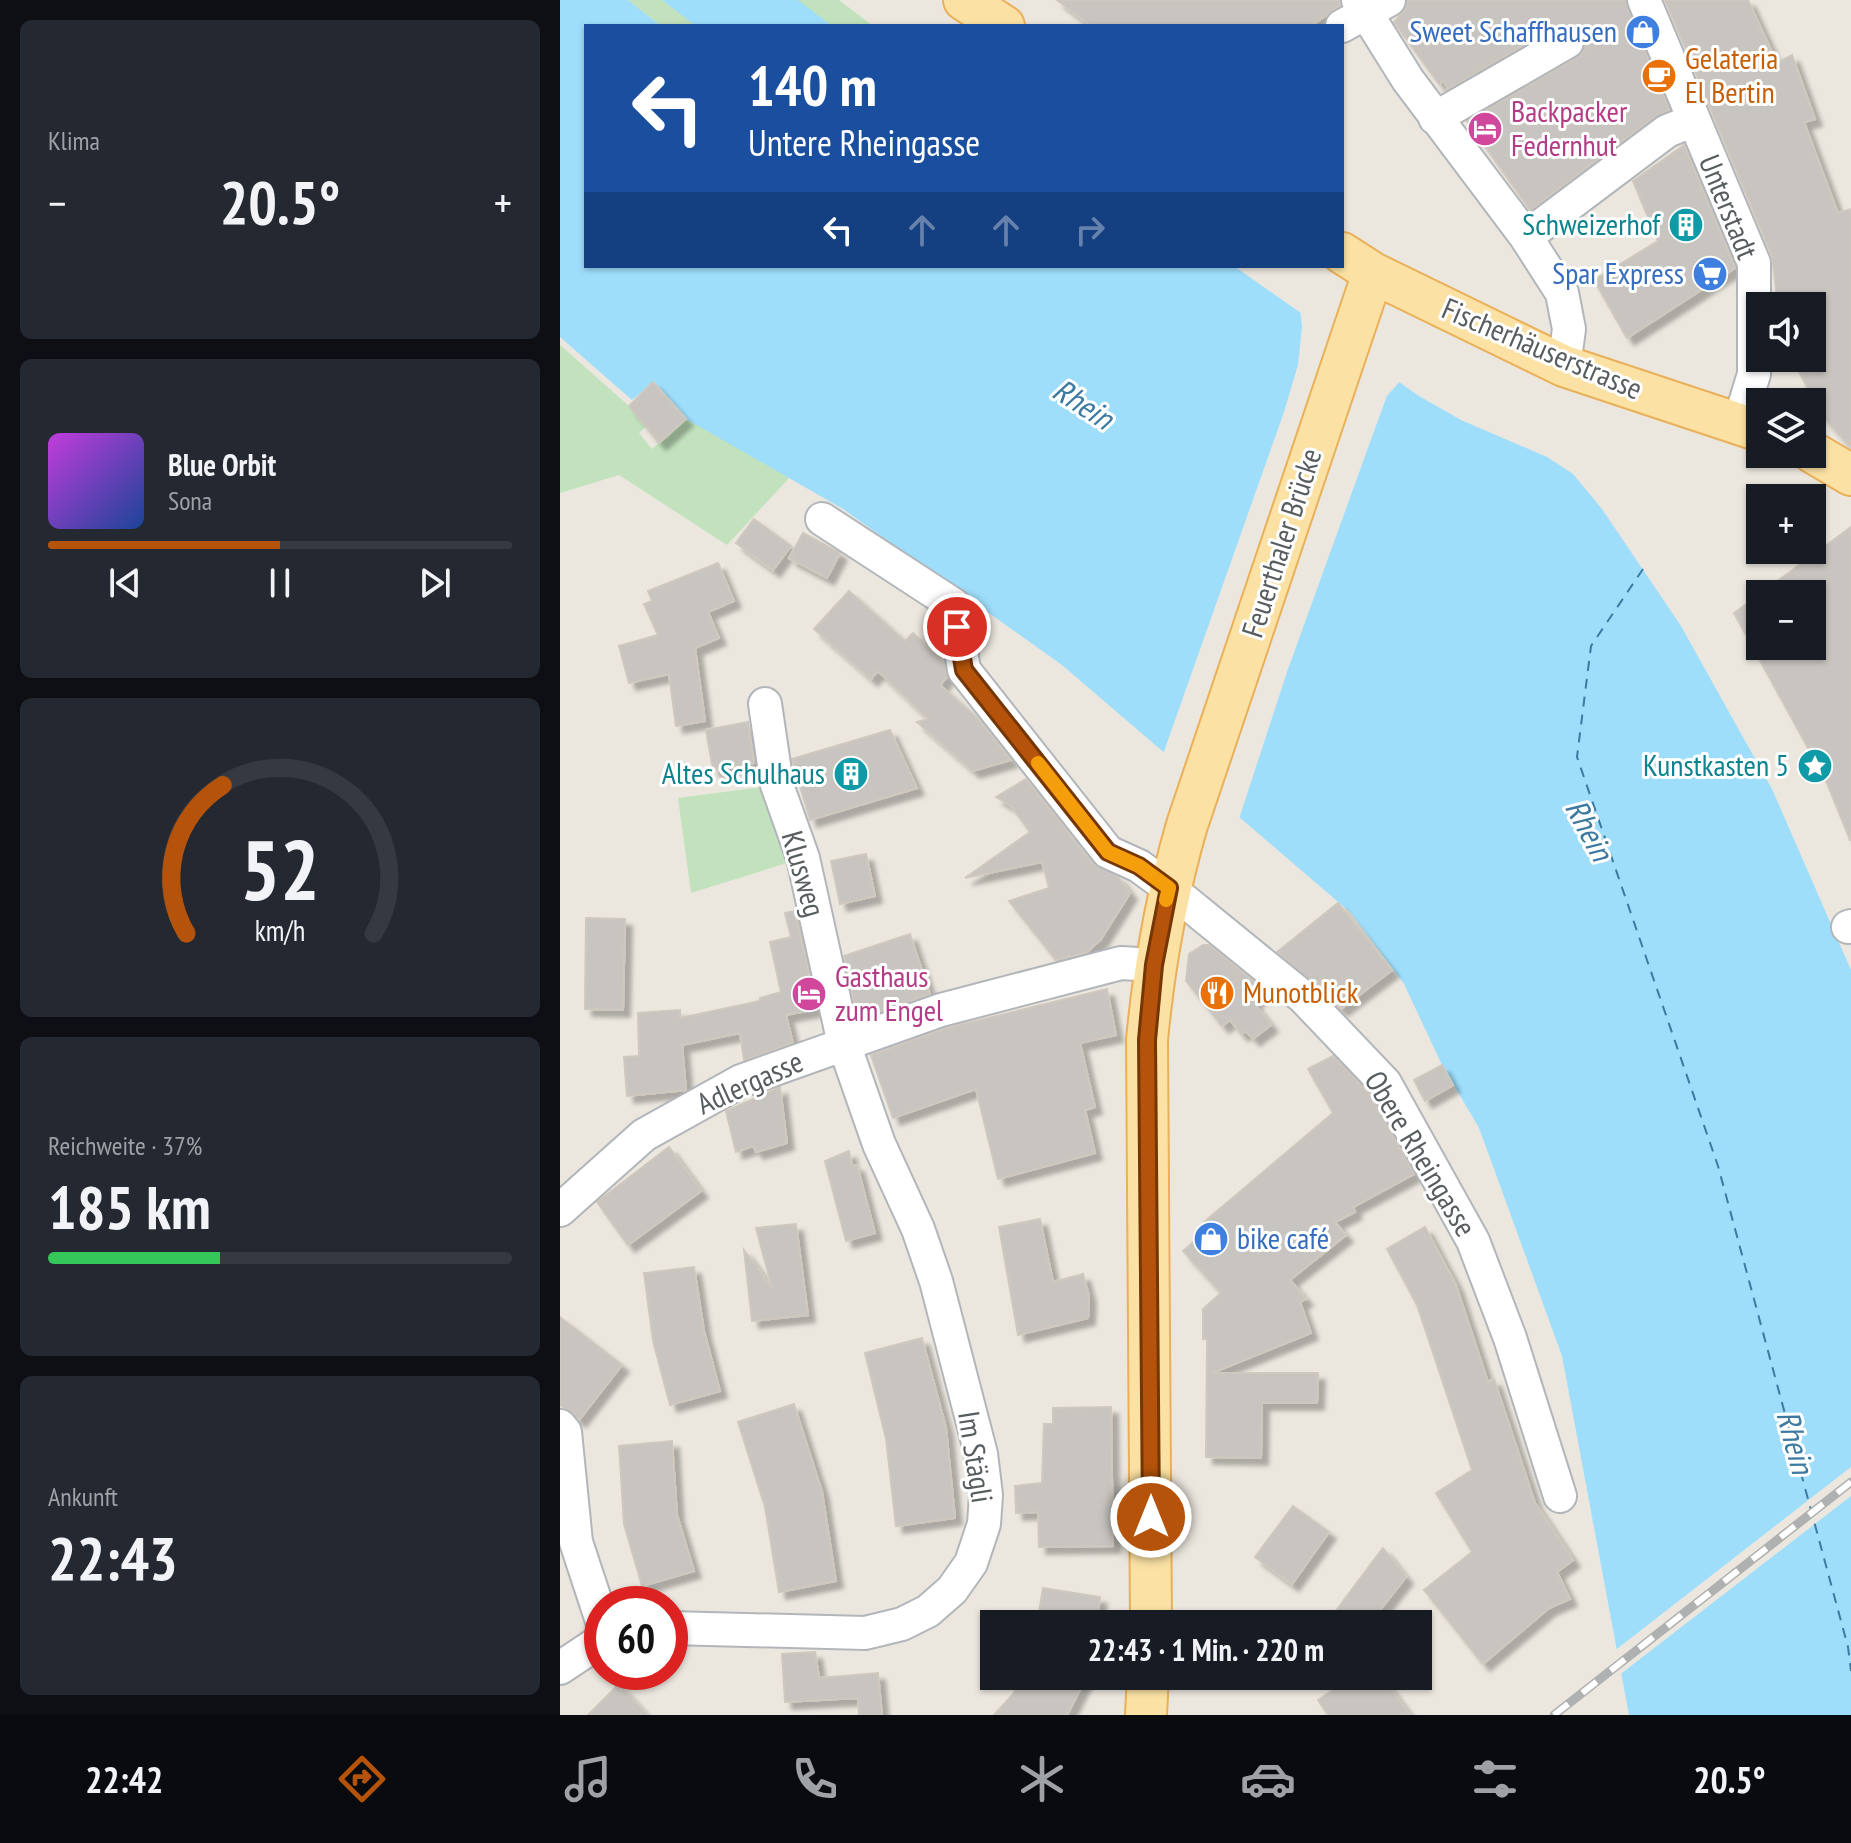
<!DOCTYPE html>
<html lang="de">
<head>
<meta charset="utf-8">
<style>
  :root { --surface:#171b24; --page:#242831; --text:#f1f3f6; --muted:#9ea1a6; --line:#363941; --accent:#b45309 }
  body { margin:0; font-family:"PT Sans Narrow",sans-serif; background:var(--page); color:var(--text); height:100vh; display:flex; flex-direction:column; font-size:30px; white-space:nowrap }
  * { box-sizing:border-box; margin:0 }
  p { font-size:26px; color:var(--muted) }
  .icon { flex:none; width:44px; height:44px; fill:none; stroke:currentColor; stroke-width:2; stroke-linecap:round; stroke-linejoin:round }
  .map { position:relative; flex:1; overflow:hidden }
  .drawer { display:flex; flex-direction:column; gap:20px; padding:20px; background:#0d0f14; width:560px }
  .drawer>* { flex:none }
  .guide { position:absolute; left:24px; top:24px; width:760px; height:244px; border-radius:0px; box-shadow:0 2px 6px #0004; background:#1a4fa0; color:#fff; overflow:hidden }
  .fabs { position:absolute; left:1186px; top:292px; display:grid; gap:16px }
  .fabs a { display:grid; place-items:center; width:80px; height:80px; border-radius:0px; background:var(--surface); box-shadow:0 2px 6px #0004; font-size:40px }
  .speed { position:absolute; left:24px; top:1586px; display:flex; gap:16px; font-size:40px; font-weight:700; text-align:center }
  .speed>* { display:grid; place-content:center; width:104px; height:104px; border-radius:50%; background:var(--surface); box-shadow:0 2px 6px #0004; line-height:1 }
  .speed .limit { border:12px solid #d22; background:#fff; color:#111 }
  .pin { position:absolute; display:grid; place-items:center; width:68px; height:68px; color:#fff; margin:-34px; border:4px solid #fff; border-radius:50%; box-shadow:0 2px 8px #0007 }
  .me { position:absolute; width:88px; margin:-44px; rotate:0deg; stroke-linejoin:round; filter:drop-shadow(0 0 6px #0008) }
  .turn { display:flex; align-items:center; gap:28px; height:168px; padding:0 32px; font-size:36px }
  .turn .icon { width:104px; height:104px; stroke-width:2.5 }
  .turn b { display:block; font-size:56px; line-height:68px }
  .lanes { display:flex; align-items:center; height:76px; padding:0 32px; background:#0003; justify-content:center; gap:40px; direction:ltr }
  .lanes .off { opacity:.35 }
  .big { font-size:60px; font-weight:800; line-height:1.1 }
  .drawer .card { flex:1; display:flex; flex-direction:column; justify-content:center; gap:12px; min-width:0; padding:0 28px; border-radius:12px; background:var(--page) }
  .drawer .dial { align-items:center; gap:0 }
  .dial svg { height:208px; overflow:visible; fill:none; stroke:var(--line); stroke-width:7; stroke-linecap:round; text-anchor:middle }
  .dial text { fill:var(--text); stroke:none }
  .song { display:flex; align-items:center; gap:24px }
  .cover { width:96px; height:96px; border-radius:12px; background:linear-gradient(135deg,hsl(290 70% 55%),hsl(220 70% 35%)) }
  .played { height:8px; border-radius:4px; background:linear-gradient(90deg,var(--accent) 50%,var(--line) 50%) }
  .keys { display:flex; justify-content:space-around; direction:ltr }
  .heat { display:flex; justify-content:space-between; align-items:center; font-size:44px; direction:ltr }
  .charge { height:12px; border-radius:6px; background:linear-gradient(90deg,#34c759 37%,var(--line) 0) }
  .trip { position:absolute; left:420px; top:1610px; width:452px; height:80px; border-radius:0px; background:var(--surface); box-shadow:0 2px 6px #0004; font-weight:800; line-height:80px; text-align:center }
  .menu { display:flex; height:128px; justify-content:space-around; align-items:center; background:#090b0e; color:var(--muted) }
  .menu .icon { width:56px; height:56px }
  .menu .selected { color:var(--accent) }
  .menu b { font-size:36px; color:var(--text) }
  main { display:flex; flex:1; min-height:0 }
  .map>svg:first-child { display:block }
</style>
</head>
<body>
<main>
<section class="drawer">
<div class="card"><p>Klima</p>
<div class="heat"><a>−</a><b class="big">20.5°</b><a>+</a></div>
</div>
<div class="card">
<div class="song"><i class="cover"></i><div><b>Blue Orbit</b><p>Sona</p></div></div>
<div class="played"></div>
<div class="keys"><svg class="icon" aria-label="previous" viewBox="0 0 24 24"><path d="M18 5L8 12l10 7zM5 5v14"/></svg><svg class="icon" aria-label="pause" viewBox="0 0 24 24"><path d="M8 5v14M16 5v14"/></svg><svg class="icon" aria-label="next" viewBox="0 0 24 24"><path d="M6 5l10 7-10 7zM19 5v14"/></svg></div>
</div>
<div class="card dial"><svg viewBox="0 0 100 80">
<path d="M14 69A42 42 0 1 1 86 69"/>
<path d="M14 69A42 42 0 0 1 28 12" stroke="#b45309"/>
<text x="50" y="56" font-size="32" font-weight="700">52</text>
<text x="50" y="72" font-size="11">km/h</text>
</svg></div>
<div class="card"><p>Reichweite · 37%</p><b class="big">185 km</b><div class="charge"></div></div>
<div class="card"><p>Ankunft</p><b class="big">22:43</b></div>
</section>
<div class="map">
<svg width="1291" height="1715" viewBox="0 0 1291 1715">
  <defs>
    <filter id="shadow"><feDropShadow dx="7" dy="7" stdDeviation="2" flood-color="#0004"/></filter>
  </defs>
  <rect width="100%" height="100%" fill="#ebe7df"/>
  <path fill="#c1e2bc" d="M68,0H279L313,26H101Z
    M0,345L69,406L86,427L79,433L92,449L126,419L231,476L167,545L59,475L0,493Z
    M217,785L243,858L131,893L118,798Z"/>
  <path fill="#9fdefb" d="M0,0H68L101,26H26V266H674L859,396L901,420L987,457L1013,474L1042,509L1121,626L1212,789L1291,970V1715H1069L1002,1356L919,1128L882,1065L844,984L791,913L502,665L283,509L126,419L94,382L72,400L0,337Z
    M102,0H238L272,26H136Z"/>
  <path fill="#ebe7df" d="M740,308L842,379L827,396L813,434L727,672L678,822L602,757L724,412L738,365L742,326Z
    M1291,1467V1496L1058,1676L1053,1652Z"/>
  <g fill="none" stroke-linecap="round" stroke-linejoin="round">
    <path stroke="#3c7aa2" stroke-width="2" stroke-dasharray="10 8" stroke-linecap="butt" d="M1083,569L1031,646L1017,757L1158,1166L1288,1647L1291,1671"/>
  </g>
  <path fill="#c8c4bf" stroke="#cfc8be" stroke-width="2" fill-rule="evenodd" filter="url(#shadow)" d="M497,0H779L780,5L751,26H531Z
    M848,0H1065L1109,110L1096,116L970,210L907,121L1016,58L1024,51V33L1016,25H998L888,89L884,81L879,84L834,22L845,10Z
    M1105,0H1188L1217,63L1232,55L1255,119L1244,122L1278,213L1291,209V448L1262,416L1232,358H1252V306H1218L1212,256Z
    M1124,145L1175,268L1067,338L1034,280L1098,241L1073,181Z
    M93,382L126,419L99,443L69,406Z
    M194,519L231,546L213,570L176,543Z
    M1291,527V839L1290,840L1252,746L1248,748L1174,613ZM1200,594H1252V646H1200Z
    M243,533L280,553L267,578L229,558Z
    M158,563L174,601L148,612L159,638L135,648L145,721L116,726L109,674L69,683L59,646L98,635L84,604L92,601L88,591Z
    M289,591L345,641L353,633L384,663L387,677L380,685L417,718L451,760L413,771L357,722L368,719L318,671L311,679L254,629Z
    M188,722L194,763L153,770L146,730Z
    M330,730L357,788L250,820L232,759Z
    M466,779L533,864L558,877L570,893L541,939L527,952L496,960L449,901L489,888L482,862L405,878L470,832L451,806L436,797Z
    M306,854L315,896L280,904L271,861Z
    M778,903L832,970L781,1009L717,952Z
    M235,911L257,1009L226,1015L233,1043L184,1060L180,1033L122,1045L126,1090L67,1096L64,1057L79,1056L78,1013L120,1010V1018L200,1001V998L221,992L210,942L231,937L225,913Z
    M26,918L65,919L63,1010L25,1009Z
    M350,934L370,994L298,1019L284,956Z
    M643,945H649L706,991L693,1002L711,1025L693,1039L686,1031L681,1034L670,1020L662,1026L626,981L629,954Z
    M547,989L556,1035L520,1043L535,1107L525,1110L535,1153L438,1179L416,1089L333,1118L311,1055L387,1028Z
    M773,1056L810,1094L854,1174L793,1207L795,1212L775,1222L786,1235L730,1280L746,1299L740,1302L751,1333L652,1373H758L757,1403H702L701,1458L646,1457L647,1339H643V1309L661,1293L623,1251L649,1228L644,1222L773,1113L748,1069Z
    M882,1065L893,1085L865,1101L854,1080Z
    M220,1087L227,1143L196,1152L193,1146L176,1152L166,1111Z
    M109,1147L141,1191L68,1245L37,1202Z
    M289,1151L292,1166L297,1165L315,1233L286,1241L265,1161Z
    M480,1219L493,1282L523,1274L529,1296L528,1318L458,1335L439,1227Z
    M236,1224L248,1315L192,1321L184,1250L212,1288L196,1228Z
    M865,1227L896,1285L928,1382L934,1379L975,1503L1013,1560L997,1572L1010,1599L989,1608L923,1664L864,1590L912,1552L876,1493L912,1470L857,1305L827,1249Z
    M134,1267L144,1331L160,1391L110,1405L93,1341L84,1273Z
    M0,1317L62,1365L19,1420L0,1405Z
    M362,1338L386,1428L395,1518L336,1526L326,1439L305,1353Z
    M234,1404L262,1492L276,1581L219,1592L205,1507L178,1422Z
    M551,1407L553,1546L479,1547L478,1512L456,1513L455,1486L482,1483L484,1424H493V1408Z
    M112,1441L117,1515L134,1571L82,1586L64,1524L59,1446Z
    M733,1506L769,1532L732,1584L695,1557Z
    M823,1548L846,1577L809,1624H766Z
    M483,1588L540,1597L536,1624H477Z
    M255,1652L259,1678L318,1673L322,1715H299L298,1698L225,1702L222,1654Z
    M462,1676H527L507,1715H434L453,1694Z
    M793,1676H821L850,1715H768L758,1700Z
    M59,1684L87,1715H28Z"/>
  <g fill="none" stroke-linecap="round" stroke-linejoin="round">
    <defs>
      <path id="minor" d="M798,0L848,80L966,237L1002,293L1009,329L1004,366
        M1084,0L1194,263V374L1179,423
        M782,26L829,0
        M875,118L1007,42
        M966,237L1107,131L1132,121
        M262,519L394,605L404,670L548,852L579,866L609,888L743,997L825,1083L913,1241L950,1338L1000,1496
        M1288,927L1291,926
        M0,1210L84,1135L181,1081L381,1010L561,963L594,965
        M0,1426L5,1432L16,1542L42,1621
        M110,1628L305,1633L342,1624L368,1611L392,1590L411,1563L424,1524L426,1495L421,1454L376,1281L358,1229L319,1144L284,1044L243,858L217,785L205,704
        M0,1668L42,1640"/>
      <path id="major" d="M404,0L444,26
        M782,253L813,273L1004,366L1200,431
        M1252,452L1291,475
        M591,1624L587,1040C594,966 606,897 627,825L813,273
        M586,1715L588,1676"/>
    </defs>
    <use href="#minor" stroke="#b2b6ba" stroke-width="36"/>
    <use href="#major" stroke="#eab059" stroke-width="44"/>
    <use href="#minor" stroke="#fff" stroke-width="32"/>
    <use href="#major" stroke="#fbe2a4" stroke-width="40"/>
    <defs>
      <path id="rail" d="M994,1715L1291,1482"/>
    </defs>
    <use href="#rail" stroke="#afb0b0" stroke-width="9"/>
    <use href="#rail" stroke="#fff" stroke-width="6" stroke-dasharray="18" stroke-linecap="butt"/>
  </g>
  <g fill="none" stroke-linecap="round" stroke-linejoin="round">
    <defs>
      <path id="route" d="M397,627L404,670L548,852L579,866L609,888L594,965L587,1040L591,1517"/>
    </defs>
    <use href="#route" stroke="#753606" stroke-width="20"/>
    <use href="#route" stroke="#b45309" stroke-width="14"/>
    <path stroke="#f59e0b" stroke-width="14" d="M478,763L548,852L579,866L609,888L606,900"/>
  </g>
  <defs>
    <symbol id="shop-disc" viewBox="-11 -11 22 22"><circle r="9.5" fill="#3f7fe0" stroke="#fff"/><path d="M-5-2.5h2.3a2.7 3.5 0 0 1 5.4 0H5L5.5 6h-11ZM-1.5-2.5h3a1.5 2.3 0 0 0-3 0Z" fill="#fff"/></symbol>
    <symbol id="cafe-disc" viewBox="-11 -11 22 22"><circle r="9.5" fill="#e8710a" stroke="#fff"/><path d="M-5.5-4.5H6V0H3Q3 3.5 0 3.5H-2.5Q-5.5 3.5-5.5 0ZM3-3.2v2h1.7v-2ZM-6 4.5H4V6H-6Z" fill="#fff"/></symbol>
    <symbol id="hotel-disc" viewBox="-11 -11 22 22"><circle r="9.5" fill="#d1479c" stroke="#fff"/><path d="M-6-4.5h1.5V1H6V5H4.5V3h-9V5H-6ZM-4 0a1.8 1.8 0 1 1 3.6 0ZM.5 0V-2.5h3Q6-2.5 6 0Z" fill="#fff"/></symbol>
    <symbol id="building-disc" viewBox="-11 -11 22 22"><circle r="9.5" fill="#0f9aa8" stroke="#fff"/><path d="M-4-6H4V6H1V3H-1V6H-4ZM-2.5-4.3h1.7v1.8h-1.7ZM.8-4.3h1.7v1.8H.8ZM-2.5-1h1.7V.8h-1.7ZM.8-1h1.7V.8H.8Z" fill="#fff"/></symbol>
    <symbol id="supermarket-disc" viewBox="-11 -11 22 22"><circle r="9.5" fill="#3f7fe0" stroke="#fff"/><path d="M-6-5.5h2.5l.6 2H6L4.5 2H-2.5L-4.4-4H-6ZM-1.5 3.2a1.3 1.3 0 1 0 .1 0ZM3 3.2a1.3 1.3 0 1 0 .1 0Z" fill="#fff"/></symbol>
    <symbol id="sight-disc" viewBox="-11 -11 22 22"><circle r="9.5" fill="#0f9aa8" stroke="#fff"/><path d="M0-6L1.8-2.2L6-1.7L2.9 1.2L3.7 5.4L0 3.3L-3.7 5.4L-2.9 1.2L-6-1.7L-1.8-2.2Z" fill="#fff"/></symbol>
    <symbol id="restaurant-disc" viewBox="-11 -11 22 22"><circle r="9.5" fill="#e8710a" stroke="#fff"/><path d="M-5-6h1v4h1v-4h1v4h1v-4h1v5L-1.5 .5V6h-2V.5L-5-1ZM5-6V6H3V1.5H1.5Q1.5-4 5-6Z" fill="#fff"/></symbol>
  </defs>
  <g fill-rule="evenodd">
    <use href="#shop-disc" x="1063" y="12" width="40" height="40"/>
    <use href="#cafe-disc" x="1079" y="56" width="40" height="40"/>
    <use href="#hotel-disc" x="905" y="109" width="40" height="40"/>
    <use href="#building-disc" x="1106" y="205" width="40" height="40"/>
    <use href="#supermarket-disc" x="1130" y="254" width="40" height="40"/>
    <use href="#sight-disc" x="1235" y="746" width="40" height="40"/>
    <use href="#building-disc" x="271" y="754" width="40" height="40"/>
    <use href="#restaurant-disc" x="637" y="973" width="40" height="40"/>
    <use href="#hotel-disc" x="229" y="974" width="40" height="40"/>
    <use href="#shop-disc" x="631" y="1219" width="40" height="40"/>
  </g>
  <g text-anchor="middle" stroke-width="6" stroke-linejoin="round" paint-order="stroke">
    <g font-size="30" fill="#366cbe" stroke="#fff" text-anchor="end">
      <text x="1057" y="42">Sweet Schaffhausen</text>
      <text x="1124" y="284">Spar Express</text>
      <text x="677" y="1249" text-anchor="start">bike café</text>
    </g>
    <g font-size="30" fill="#c56008" stroke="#fff" text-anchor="start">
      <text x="1125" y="69">Gelateria<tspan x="1125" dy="34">El Bertin</tspan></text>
      <text x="683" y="1003">Munotblick</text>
    </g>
    <g font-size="30" fill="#b23c85" stroke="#fff" text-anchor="start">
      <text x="951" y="122">Backpacker<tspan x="951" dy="34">Federnhut</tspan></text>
      <text x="275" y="987">Gasthaus<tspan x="275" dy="34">zum Engel</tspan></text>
    </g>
    <g font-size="30" fill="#585d60" stroke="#fff">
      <text transform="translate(1168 207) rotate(68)" y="10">Unterstadt</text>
      <text transform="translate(982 349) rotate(23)" y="10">Fischerhäuserstrasse</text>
      <text transform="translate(722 543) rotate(-72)" y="10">Feuerthaler Brücke</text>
      <text transform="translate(243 874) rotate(74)" y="10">Klusweg</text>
      <text transform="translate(190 1083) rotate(-24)" y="10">Adlergasse</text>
      <text transform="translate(860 1154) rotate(59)" y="10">Obere Rheingasse</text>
      <text transform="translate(415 1457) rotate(81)" y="10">Im Stägli</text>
    </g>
    <g font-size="30" fill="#0d838f" stroke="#fff" text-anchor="end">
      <text x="1100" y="235">Schweizerhof</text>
      <text x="1229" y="776">Kunstkasten 5</text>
      <text x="265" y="784">Altes Schulhaus</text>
    </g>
    <g font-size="32" font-style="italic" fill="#3c7aa2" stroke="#fff">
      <text transform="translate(523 404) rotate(33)" y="11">Rhein</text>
      <text transform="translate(1029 830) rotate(62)" y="11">Rhein</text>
      <text transform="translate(1235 1442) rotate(75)" y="11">Rhein</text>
    </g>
  </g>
</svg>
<div class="fabs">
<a><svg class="icon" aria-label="sound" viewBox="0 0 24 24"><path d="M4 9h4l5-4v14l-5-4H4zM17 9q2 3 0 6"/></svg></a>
<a><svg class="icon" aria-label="layers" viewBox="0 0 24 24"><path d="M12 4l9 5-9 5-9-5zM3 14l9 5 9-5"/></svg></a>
<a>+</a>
<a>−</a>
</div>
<div class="speed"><div class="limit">60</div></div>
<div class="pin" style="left:397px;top:627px;background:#d93025"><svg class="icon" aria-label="arrive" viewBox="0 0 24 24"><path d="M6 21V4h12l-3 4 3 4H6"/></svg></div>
<svg class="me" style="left:591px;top:1517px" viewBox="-20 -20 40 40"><circle r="17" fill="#b45309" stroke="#fff" stroke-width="3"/><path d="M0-11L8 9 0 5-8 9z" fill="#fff"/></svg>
<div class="trip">22:43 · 1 Min. · 220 m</div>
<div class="guide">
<div class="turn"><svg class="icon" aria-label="left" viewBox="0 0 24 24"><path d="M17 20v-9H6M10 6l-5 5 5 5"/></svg><div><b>140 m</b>Untere Rheingasse</div></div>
<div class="lanes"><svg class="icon" aria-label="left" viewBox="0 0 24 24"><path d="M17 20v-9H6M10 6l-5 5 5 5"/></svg><svg class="icon off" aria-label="ahead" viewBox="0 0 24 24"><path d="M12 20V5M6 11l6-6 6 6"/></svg><svg class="icon off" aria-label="ahead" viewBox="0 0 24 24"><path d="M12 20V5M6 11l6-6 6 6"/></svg><svg class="icon off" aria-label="right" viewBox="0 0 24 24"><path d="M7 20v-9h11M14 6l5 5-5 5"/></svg></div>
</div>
</div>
</main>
<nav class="menu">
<b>22:42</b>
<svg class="icon selected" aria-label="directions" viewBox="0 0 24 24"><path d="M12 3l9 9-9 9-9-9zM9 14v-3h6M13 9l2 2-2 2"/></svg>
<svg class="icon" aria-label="music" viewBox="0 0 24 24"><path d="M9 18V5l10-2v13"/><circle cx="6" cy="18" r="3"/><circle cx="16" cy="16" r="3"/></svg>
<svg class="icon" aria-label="phone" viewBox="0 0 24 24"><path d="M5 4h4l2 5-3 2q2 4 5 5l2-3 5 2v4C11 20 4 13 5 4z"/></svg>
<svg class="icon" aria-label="climate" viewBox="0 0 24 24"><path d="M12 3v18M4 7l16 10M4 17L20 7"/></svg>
<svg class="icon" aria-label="car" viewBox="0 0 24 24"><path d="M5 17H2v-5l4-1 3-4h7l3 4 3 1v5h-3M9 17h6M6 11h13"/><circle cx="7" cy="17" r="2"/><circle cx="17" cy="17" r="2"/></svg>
<svg class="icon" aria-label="filters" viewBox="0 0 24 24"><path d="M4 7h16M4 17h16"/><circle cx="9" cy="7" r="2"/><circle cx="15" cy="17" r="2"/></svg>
<b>20.5°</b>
</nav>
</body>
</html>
